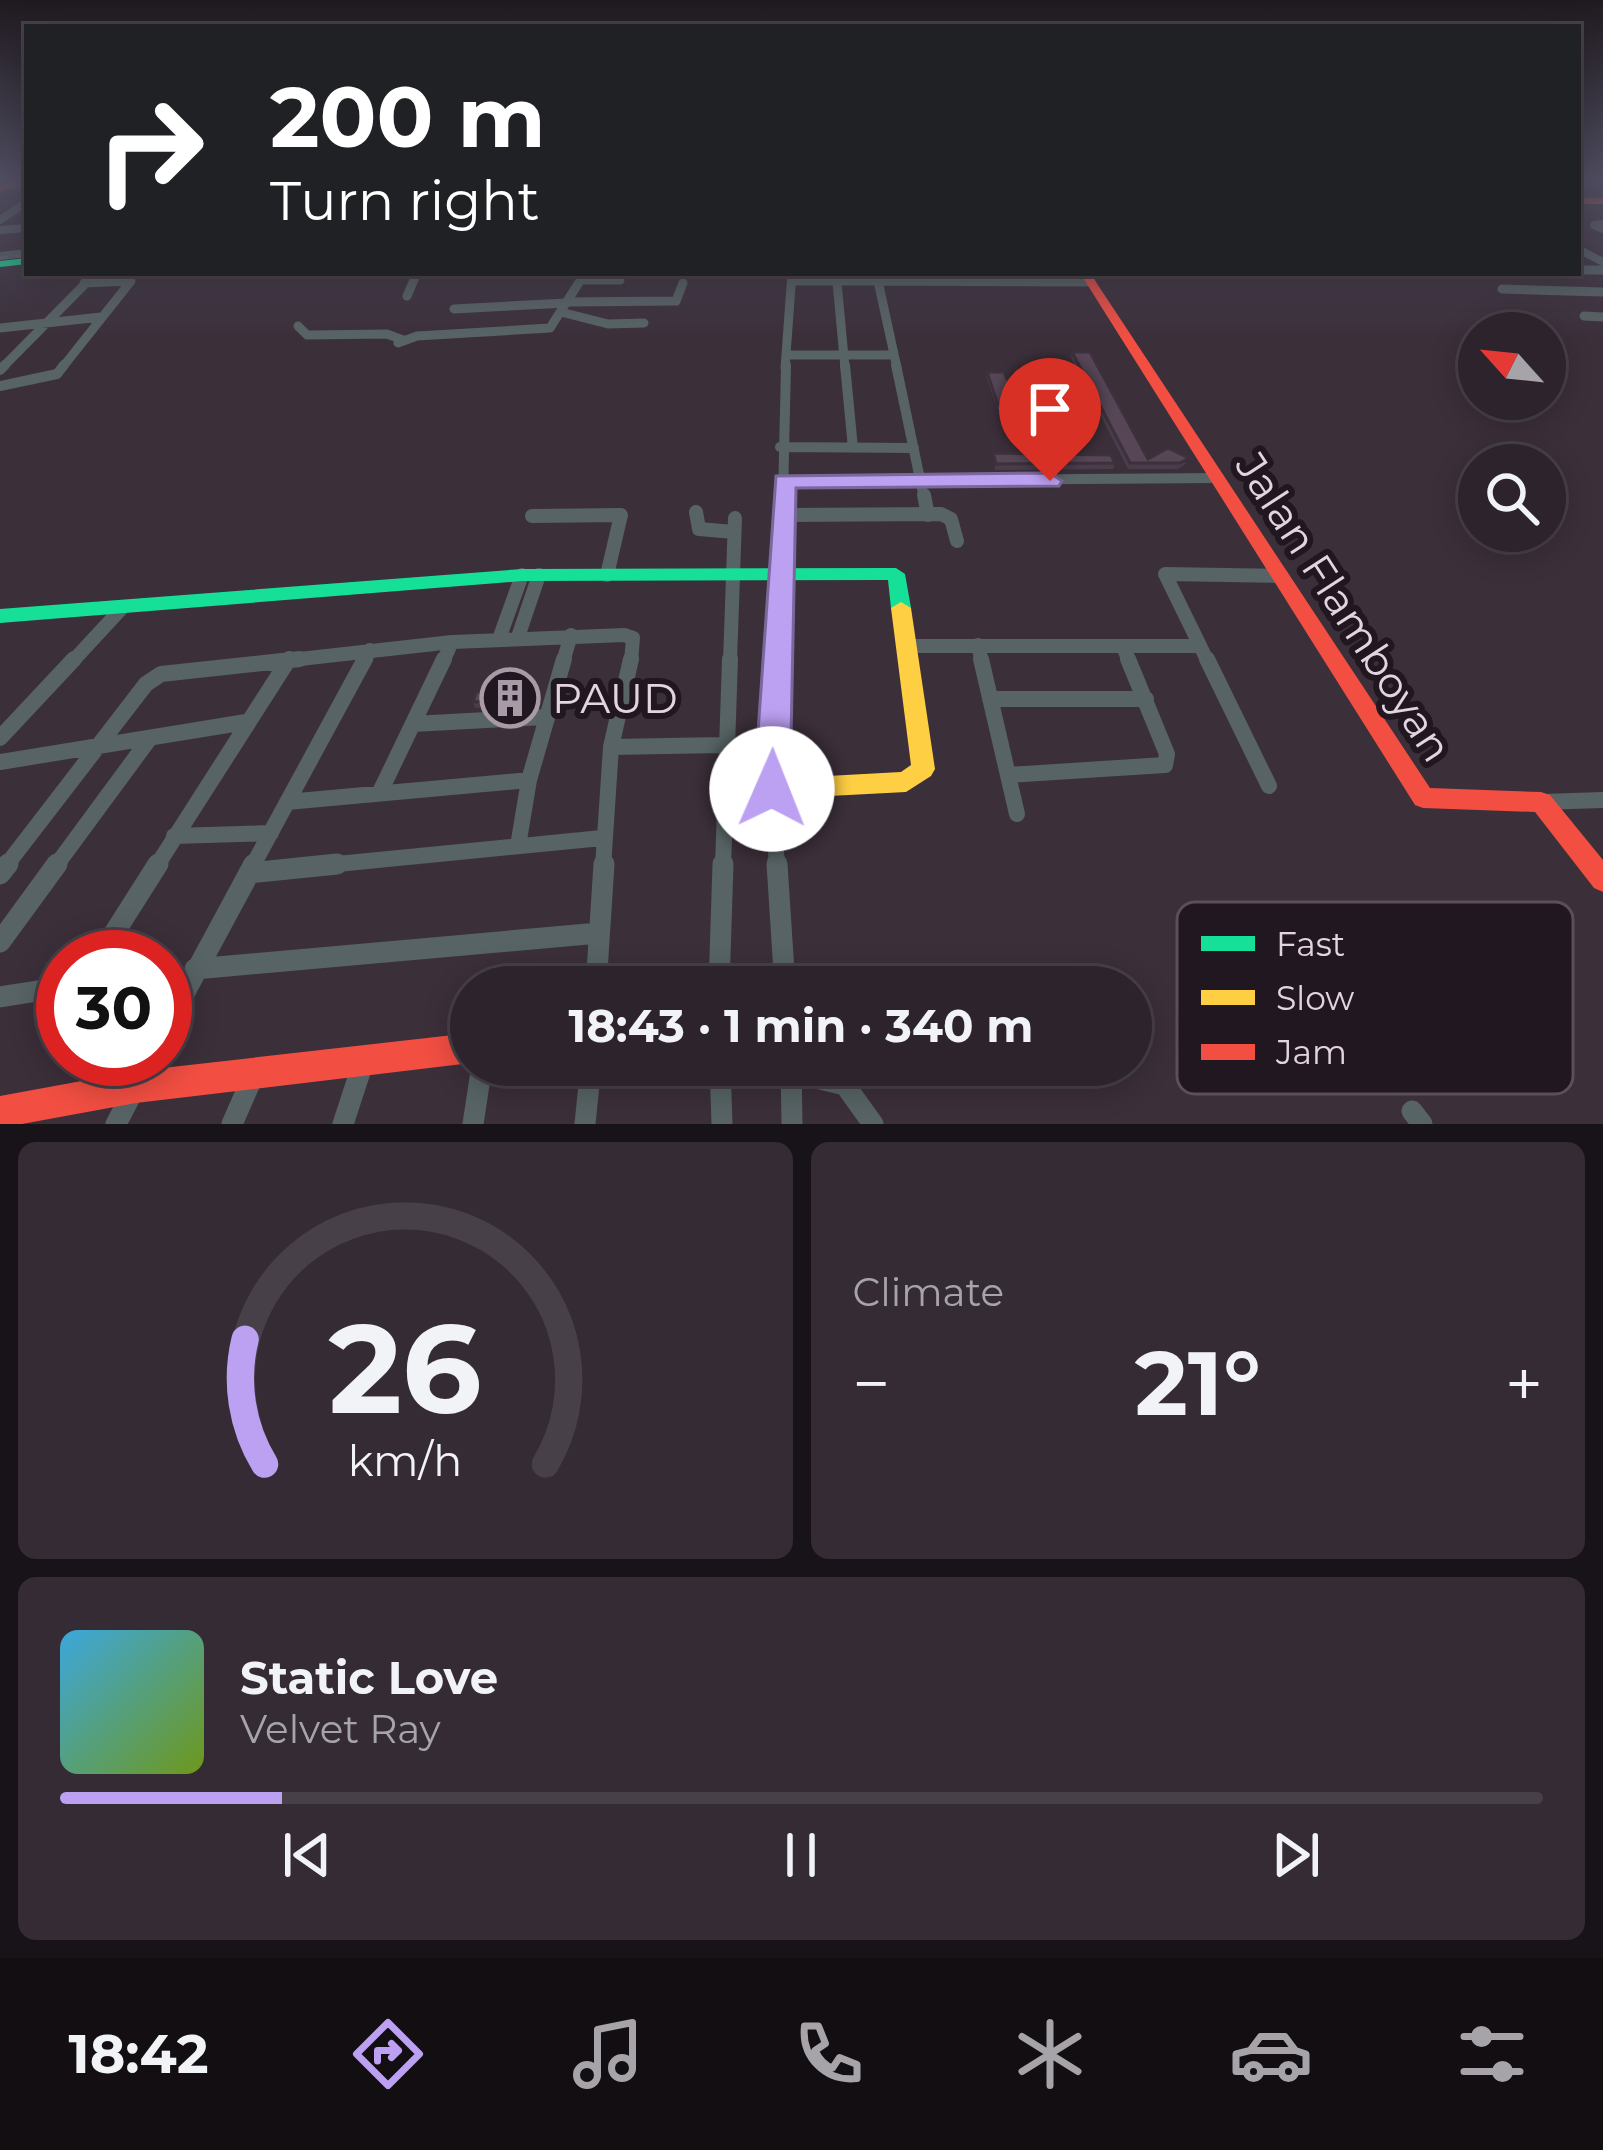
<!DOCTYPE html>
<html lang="en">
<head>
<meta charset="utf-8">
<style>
  :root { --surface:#2c232c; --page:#342b34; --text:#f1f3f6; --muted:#a6a4a9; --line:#484048; --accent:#bca0f2 }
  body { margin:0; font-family:Montserrat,sans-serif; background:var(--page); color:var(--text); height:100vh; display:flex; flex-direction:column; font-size:45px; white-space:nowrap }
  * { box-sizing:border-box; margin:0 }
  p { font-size:39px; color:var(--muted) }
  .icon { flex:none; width:66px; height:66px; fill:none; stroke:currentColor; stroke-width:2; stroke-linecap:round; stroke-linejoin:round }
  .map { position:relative; height:1124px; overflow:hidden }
  .details { display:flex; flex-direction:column; gap:18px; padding:18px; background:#181318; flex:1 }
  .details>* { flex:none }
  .hud { position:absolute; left:24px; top:24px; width:1557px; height:252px; border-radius:0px; box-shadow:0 6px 30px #0003,0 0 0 3px var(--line); background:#202124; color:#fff; overflow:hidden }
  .needle { width:78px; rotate:297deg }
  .controls { position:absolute; left:1458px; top:312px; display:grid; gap:24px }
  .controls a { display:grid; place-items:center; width:108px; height:108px; border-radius:50%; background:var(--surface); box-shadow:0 6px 30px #0003,0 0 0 3px var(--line); font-size:60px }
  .speed { position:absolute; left:36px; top:930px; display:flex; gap:24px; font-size:60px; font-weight:700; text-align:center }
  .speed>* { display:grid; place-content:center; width:156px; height:156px; border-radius:50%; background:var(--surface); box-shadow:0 6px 30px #0003,0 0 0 3px var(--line); line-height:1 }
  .speed .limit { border:18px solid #d22; background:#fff; color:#111 }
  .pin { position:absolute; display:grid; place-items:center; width:102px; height:102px; color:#fff; margin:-123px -51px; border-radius:50% 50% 50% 0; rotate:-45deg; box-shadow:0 0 12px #0007 }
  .pin .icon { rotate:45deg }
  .me { position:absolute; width:132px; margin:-66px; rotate:1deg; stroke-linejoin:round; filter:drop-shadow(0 0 9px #0008) }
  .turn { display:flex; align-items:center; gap:42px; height:252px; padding:0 48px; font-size:54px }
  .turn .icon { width:156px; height:156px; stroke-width:2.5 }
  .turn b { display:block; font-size:84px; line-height:102px }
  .big { font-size:90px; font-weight:700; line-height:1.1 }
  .details .card { flex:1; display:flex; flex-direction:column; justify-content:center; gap:18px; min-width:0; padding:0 42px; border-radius:18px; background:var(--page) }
  .details .dial { align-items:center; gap:0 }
  .dial svg { height:312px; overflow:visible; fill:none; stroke:var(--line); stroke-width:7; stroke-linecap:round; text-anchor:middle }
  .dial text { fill:var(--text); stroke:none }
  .song { display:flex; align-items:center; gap:36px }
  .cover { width:144px; height:144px; border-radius:18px; background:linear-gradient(135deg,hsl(200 70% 55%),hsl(80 70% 35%)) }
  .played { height:12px; border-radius:6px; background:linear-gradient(90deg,var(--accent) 15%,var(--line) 15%) }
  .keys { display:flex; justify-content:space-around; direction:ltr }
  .heat { display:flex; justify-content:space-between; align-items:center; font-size:66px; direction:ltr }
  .details .tiles { flex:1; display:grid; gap:18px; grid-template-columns:1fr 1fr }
  .card:last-child { grid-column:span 2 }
  .trip { position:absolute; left:450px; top:966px; width:702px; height:120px; border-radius:60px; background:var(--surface); box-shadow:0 6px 30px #0003,0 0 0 3px var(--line); font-weight:700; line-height:120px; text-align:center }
  .menu { display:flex; height:192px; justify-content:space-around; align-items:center; background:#120e12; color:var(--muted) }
  .menu .icon { width:84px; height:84px }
  .menu .active { color:var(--accent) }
  .menu b { font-size:54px; color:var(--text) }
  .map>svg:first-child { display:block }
</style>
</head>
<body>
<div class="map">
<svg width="1603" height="1124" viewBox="0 0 1603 1124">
  <rect width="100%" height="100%" fill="#3b2f3a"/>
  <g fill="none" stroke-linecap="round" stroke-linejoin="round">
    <path stroke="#576364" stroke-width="8" d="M6,186L27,185
      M0,220L27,202
      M1603,224L1594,225L1603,229
      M0,230L27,228
      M1578,249L1603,262
      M0,256L27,253"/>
    <path stroke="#576364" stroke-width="9" d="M1578,270H1603
      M581,280H620
      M793,281H878L897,368
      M878,281L1091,282
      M837,282L845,368
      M1502,289L1603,292
      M407,296L417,273
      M567,302L676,301L683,283
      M454,309L566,303
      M561,312L608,324L644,323
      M1584,316L1603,317
      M298,326L307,335L387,334L403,340
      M0,328L101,317
      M398,343L417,336L550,328L585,273
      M790,355H893
      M2,368L90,279
      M62,368L131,281L84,283
      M785,368L792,273"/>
    <path stroke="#576364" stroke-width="10" d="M845,365L853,448
      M896,365L924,498
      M0,370L5,365
      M0,386L57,374L64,365
      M780,447L914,448
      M784,481L1219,478
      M783,498L786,365"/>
    <path stroke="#576364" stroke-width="14" d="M924,495L928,515
      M696,512L699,529L734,532
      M784,515L941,514L951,519L957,541
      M532,516L621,515L607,575
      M518,637L539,575
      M499,639L522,575
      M978,645L982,662
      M907,646H1198
      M1123,646L1129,662
      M72,662L122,608
      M273,662L452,642L624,635L633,638L631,662
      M364,662L370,650
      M443,662L452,642
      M563,662L571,635
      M730,662L735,518
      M778,662L783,495
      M1208,662L1165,574L1282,576"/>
    <path stroke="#576364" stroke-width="16" d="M981,659L1017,814
      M1207,659L1269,786
      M990,699H1146
      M413,724L545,717
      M0,738L74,659
      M611,747L723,745
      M0,762L246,722
      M1008,775L1165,765L1167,754L1128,659
      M380,792L444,659
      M287,802L529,780
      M1541,802L1603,800
      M174,836L271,833
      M518,846L529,780L564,659
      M5,867L146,684L161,674L300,659
      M55,867L150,738
      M156,867L289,659
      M252,867L365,659
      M307,867L602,838
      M603,867L611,747L631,659
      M723,867L730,659
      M777,867L772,789L778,659"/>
    <path stroke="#576364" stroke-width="21" d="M777,864L785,987
      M249,873L337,864
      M0,874L8,864
      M0,942L57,864
      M99,957L158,864
      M195,969L599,933
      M596,987L604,864
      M719,987L723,864
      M0,997L63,987
      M165,1029L254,864
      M720,1065L722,1124
      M791,1065L792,1124
      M791,1072L845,1085L873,1124
      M1412,1111L1422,1124
      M116,1124L150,1059
      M232,1124L254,1074
      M343,1124L364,1060
      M473,1124L482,1065
      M585,1124L591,1065"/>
    <path fill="#16e098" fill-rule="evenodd" d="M27,258V264L0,267V261Z
      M896,568L905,574L911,608L901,614L891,608L888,580L522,581L0,623V609L522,569Z"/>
    <path fill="#ffcf43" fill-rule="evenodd" d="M901,602L911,608L935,769L931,776L906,792L772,799L764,796L760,789L764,782L772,779L901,772L911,765L891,608Z"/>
    <path fill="#f24e42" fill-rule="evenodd" d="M14,180H24L0,192V186Z
      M1578,198H1603V204H1578Z
      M1080,273H1090L1430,788L1541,792L1550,795L1603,860V892L1594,888L1535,812L1423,808L1415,805Z
      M471,1033V1063L136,1103L22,1124H0V1096L136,1071Z"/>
    <path stroke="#666a6e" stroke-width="3" stroke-dasharray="8 8" stroke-linecap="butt" d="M1578,199H1603
      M0,258L27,255"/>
  </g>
  <path fill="#4a3c4a" d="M1072,352L1148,459L1187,463L1178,469H1128L1071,358Z
    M987,372L1018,405L1017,410H998L986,377Z
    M993,453L1115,463L1113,469L995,470Z
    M533,677L535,684L530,705L475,708L473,702Z"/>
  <path fill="#3c313c" d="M533,677L535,684L530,705L528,699Z"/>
  <path fill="#564656" stroke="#3c313c" stroke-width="3" d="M1072,352H1090L1148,459L1168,448L1189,458L1180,463H1130Z
    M987,372H1004L1018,405H998Z
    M993,453L1111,455L1115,463L996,464Z
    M533,677L528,699L473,702L476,692L498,691L501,679Z"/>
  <linearGradient id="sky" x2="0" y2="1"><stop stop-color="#201a20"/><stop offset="0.53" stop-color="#4f4d60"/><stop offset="1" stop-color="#4f4d60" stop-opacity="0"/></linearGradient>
  <rect width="1603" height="337" fill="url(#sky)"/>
  <path fill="#bca0f2" stroke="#7a689d" stroke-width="3" d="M1050,473L1062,481L1059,486L796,488L790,789L785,799L772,804L759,799L754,789L776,476Z"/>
  <defs>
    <symbol id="building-ring" viewBox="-11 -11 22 22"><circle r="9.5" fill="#211720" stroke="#a89aa7" stroke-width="1.5"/><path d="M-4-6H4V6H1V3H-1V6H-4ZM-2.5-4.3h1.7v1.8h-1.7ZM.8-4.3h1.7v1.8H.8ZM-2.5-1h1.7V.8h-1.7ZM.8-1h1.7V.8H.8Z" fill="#a89aa7"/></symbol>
  </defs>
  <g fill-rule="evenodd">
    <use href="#building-ring" x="477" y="665" width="66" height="66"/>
  </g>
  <g text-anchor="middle" stroke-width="12" stroke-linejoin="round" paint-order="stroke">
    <g font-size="42" fill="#e2d4e1" stroke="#211720">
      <text transform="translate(1344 607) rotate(57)" y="15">Jalan Flamboyan</text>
    </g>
    <g font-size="42" fill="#e2d4e1" stroke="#211720" text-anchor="start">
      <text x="552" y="713">PAUD</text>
    </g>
  </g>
  <rect x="1177" y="902" width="396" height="192" rx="18" fill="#211720" stroke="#5b505a" stroke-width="3"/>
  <rect x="1201" y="936" width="54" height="15" fill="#16e098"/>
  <rect x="1201" y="990" width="54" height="15" fill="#ffcf43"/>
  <rect x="1201" y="1044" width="54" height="16" fill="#f24e42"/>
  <g font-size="33" fill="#e2d4e1">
    <text x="1276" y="956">Fast</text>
    <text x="1276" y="1010">Slow</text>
    <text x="1276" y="1064">Jam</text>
  </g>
</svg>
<div class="controls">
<a><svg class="needle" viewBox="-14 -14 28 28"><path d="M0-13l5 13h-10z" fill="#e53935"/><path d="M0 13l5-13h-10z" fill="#a6a4a9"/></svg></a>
<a><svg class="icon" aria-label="search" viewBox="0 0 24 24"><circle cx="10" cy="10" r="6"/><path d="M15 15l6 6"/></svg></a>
</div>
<div class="speed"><div class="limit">30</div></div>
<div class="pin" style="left:1050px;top:481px;background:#d93025"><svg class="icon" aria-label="arrive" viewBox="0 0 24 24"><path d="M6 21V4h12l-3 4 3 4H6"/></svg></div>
<svg class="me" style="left:772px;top:789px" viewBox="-20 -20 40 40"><circle r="19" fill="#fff"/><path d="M0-13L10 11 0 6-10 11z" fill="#bca0f2"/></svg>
<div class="trip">18:43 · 1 min · 340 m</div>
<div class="hud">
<div class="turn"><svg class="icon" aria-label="right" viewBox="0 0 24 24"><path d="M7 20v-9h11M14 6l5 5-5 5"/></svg><div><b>200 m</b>Turn right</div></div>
</div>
</div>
<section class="details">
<div class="tiles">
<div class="card dial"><svg viewBox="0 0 100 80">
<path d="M14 69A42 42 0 1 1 86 69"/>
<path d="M14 69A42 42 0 0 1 9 37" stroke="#bca0f2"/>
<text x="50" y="56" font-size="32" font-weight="700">26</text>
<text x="50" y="72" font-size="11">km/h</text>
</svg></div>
<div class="card"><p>Climate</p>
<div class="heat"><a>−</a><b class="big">21°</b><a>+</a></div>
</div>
<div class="card">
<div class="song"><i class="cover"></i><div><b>Static Love</b><p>Velvet Ray</p></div></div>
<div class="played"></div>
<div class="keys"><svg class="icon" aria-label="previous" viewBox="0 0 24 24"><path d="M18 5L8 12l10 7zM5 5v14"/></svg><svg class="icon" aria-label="pause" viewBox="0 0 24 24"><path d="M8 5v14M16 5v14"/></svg><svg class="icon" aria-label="next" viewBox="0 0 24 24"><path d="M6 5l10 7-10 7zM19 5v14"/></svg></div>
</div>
</div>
</section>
<nav class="menu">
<b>18:42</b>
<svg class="icon active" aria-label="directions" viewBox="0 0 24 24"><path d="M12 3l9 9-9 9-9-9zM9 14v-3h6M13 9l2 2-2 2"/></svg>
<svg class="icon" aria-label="music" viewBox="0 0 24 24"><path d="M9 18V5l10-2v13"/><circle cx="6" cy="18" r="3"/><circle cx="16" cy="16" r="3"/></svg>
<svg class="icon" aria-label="phone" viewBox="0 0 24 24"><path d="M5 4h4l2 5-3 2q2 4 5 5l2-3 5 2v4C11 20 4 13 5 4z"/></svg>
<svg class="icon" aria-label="climate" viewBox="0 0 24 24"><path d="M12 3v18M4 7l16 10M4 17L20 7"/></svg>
<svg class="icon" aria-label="car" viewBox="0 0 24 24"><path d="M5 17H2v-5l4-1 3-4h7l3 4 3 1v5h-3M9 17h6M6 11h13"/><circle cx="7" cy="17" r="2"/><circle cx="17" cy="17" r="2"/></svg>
<svg class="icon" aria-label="filters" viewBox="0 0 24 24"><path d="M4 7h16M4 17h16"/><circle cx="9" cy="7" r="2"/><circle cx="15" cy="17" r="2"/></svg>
</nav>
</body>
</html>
